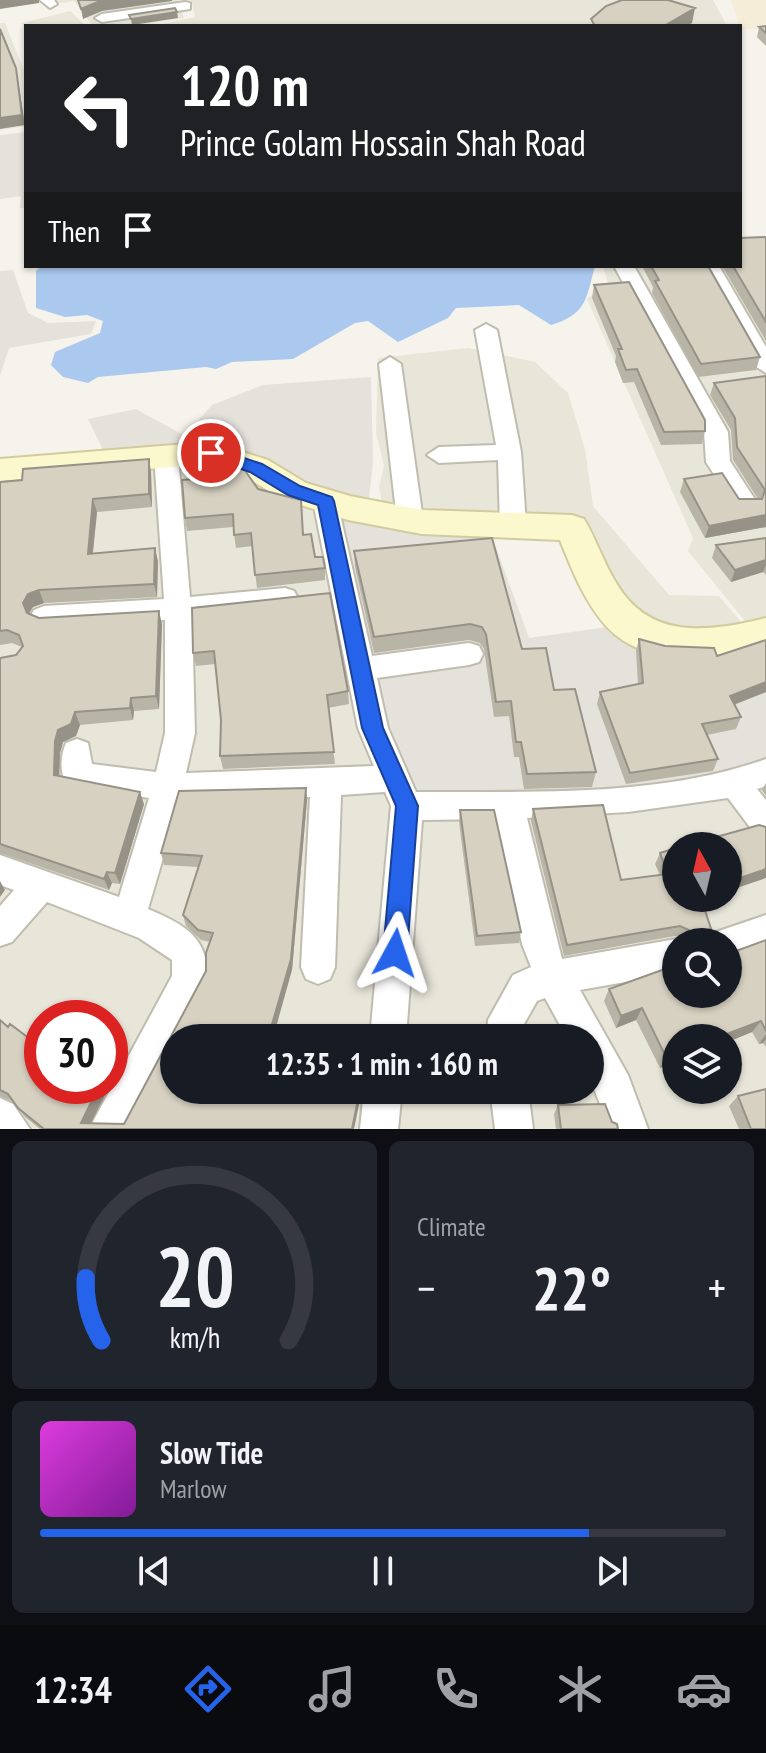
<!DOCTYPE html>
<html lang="en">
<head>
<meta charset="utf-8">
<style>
  :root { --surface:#171b24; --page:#20242c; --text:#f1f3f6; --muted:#9ea1a6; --line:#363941; --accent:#2563eb }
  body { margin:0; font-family:"PT Sans Narrow",sans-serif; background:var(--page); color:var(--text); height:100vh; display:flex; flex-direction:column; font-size:30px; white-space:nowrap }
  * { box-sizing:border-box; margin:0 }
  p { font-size:26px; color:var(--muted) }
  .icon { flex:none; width:44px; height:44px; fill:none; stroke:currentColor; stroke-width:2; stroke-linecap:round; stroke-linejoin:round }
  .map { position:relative; height:1129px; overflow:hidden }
  .sheet { display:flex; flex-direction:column; gap:12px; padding:12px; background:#0d0f14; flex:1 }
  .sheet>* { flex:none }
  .top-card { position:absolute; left:24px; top:24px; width:718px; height:244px; border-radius:0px; box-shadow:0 2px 6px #0004; background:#202124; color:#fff; overflow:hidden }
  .needle { width:52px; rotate:352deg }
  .buttons { position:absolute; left:662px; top:832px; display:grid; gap:16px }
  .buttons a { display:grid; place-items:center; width:80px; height:80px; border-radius:50%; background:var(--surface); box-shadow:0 2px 6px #0004; font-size:40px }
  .speed { position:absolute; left:24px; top:1000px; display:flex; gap:16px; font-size:40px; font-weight:700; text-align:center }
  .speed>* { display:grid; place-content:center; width:104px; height:104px; border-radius:50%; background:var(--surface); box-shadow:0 2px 6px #0004; line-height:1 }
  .speed .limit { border:12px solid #d22; background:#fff; color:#111 }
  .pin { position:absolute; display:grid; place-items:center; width:68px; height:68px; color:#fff; margin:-34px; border:4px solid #fff; border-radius:50%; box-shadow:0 2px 8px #0007 }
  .me { position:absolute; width:88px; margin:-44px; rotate:5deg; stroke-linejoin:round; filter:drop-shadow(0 0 6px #0008) }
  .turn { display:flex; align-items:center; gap:28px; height:168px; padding:0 24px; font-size:36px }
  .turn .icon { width:104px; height:104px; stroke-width:2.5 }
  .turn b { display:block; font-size:56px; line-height:68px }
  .then { display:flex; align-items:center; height:76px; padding:0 24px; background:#0003; gap:16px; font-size:30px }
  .big { font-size:60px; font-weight:700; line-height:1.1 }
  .sheet .widget { flex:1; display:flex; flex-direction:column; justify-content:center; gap:12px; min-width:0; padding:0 28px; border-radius:12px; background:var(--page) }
  .sheet .dial { align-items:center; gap:0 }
  .dial svg { height:208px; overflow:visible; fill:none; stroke:var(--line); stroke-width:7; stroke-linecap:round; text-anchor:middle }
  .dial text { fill:var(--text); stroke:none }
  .song { display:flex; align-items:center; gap:24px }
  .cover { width:96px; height:96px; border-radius:12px; background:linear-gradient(135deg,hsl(300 70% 55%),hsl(290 70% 35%)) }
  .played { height:8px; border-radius:4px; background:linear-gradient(90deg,var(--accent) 80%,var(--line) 80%) }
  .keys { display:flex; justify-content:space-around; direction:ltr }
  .heat { display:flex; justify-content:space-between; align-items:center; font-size:44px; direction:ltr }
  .sheet .tiles { flex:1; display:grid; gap:12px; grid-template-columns:1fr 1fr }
  .widget:last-child { grid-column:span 2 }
  .trip { position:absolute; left:160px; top:1024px; width:444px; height:80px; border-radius:40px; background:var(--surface); box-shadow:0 2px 6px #0004; font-weight:700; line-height:80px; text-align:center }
  .dock { display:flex; height:128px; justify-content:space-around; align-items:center; background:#090b0e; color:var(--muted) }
  .dock .icon { width:56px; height:56px }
  .dock .current { color:var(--accent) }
  .dock b { font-size:36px; color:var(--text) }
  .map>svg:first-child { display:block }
</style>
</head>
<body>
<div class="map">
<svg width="766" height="1129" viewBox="0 0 766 1129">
  <rect width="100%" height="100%" fill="#f5f3eb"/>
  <path fill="#e8e6d9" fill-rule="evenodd" d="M51,0H178L184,18L130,26H93L74,1L54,4Z
    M191,0H713L727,26H153L195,17Z
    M70,11L86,26H26V38L22,23Z
    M0,23H5L26,75V126L0,130Z
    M766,244V622L749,626L688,551L693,538L587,299L608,283L603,266H740Z
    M468,348L535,362L568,393L585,449L593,506L669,595L719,596L747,629L645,628L568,519L383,508L379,487L384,466L376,433L378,358Z
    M208,458L321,503L398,808L377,1038H174V1090H373L369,1129H31L0,1094V474ZM42,1018H110V1086H42Z
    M766,779V1129H389L392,1090H590V1038H396L412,812ZM676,846H728V898H676ZM676,942H728V994H676ZM676,1038H728V1090H676Z"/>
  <path fill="#f5edd8" d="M731,0H766V28L741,30Z"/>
  <path fill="#e5e2dc" d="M26,132V208H20L21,196L0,199V135Z
    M13,270L28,313L48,323L96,321L91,334L9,348L0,376V271Z
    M371,377L373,463L368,507L336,499L214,447L105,454L88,419L136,409L185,436L212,405L263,385Z
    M330,510L489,528L529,638L615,626L766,650V761L643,794L414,793L392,767Z"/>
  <path fill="#abc9ee" d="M41,266H595C586,299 587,314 551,325L519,305L456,308L448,318L398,342L368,321L355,323L293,359L232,362L216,369L206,367L98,377L88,383L63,377L51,365L55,352L100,333L103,321L87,315L65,317L36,308V271Z"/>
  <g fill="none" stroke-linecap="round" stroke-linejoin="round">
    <defs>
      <path id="street" d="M40,0H54L57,4L50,8Z
        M185,2L190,3V9L102,22L95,18L102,14Z
        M614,266H634L728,432L730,461L758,504L755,510H737L706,462L704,432Z
        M699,266H719L766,347V373L755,366Z
        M486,324L497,330L521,452L526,524L522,530H504L500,524L498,460L439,463L427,455L439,447L496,445L475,330Z
        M390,357L401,364L423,520L419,526H401L397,520L379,364Z
        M166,447L178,455L190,597L285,588L294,591L298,598L294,605L285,608L192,617L195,733L186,773L374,766L358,728L313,501L316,495H334L337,501L372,656L469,643L479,646L483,654L479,662L469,665L377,678L388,728L416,792C530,791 657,798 766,759V786L757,789L766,800V838L755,834L728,798L628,812L527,818L562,959L676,939L683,942H676V973L580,990L628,1075L648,1129H610L590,1079V1038H567L545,998L537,1001L524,1024L523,1038H487L488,1020L513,975L531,967L522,944L495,819L422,820L406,1038H370L391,806L385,792L341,795L335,967L330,979L318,984L306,979L301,967L310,797L180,800L148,909C182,923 211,938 206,980L129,1129H89L172,976V960L139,938L47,902L12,942L0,946V906L14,890L0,885V855L119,897L149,798L66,785C60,772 60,756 66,743L77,739L88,743L92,764L156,772L165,733V620L44,628L34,624L30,617L34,610L44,606L164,599L154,455Z
        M766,915V947L728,961V942H712L716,932Z
        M364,1090H402L398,1129H360Z
        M490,1090H528L533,1129H495Z
        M0,1098L13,1104L30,1129H0Z"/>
      <path id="secondary" d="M211,442L268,460L306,483L350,496L422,510L572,515L584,519C596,539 603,561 615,581C649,641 708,632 766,618V648C717,660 646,669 607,627C585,603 572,570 560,540L422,534L348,520L282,499L244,476L209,464L0,481V459Z"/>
    </defs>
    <use href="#street" stroke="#c0bcae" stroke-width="4"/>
    <use href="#secondary" stroke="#d2cb9d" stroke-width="4"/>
    <use href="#street" fill="#fff" fill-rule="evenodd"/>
    <use href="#secondary" fill="#fcf8ce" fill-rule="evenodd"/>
  </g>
  <path fill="#b8b4a6" d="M766,26V46L757,37L759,27Z
    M766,237V341L722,266H740Z
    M642,266H708L760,357L756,370L698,377L652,293L653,287Z
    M594,285L705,431L702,444L661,445L634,382L623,383L615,362L616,356L592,298Z
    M766,376V527L705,538L680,492L684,479L739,499H758L733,460L731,430L710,395L714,383Z
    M151,472L152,507L97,512L93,554L158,561L157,597L44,603L33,607L29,614L39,618L162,624L159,709L134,711L133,720L80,725L76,736L63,742L60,753L59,776L144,804L120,884L112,883L109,890L0,853V658L16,655L22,647L12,643L0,645V482Z
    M205,478L258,489L303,535L315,557L325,568V580L257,588L252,546L236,548L233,527L187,531L185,518Z
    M766,538V575L763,572L731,582L712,558L716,545Z
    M354,551L522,649L554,690L596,772L592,787L524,789L519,757H514L509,716L494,717L484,649L480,643L469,640L374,653L355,567Z
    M192,608L348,691L349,704L328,708L335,764L223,769L220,756L221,720L215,664L196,666L193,653Z
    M639,639L665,646L717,656L766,640V692L734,705L741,717L736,729L707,735L718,759L713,771L626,784L597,704L600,692L638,684L636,651Z
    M766,783V796L762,790Z
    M306,788L307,800L292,970L174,1038L354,1129H40L25,1117L14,1102L0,1096V1020L42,1086L109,1087L91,1123L124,1124L206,971L210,942L201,940L186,926L183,915L198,867L164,865L161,853Z
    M533,809L621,880L660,875L655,864L660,853L676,898H706L701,900L714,938L712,942H680L682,939L675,936L564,956L531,821Z
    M460,810L521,932L519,943L475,946L459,822Z
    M766,940V1047L763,1043L759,1044L752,1032L660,1068L636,1020L616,1028L604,1001L609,989L736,951Z
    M738,1096L766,1129H739L729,1106Z
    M558,1105L612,1122L618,1129H556L554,1114Z"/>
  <path fill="#969287" d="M0,0H39V3L0,9Z
    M110,0H172V1L102,11L83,19L81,9L100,1Z
    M695,8L692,23L686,26H664Z
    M177,12L178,18L132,25L131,19Z
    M16,68L25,125L0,129V118Z
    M149,459L151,472L152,507L149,494Z
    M93,499L97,512L91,567L88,554Z
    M766,515V527L705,538L709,526Z
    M155,548L158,561L157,597L154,584Z
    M766,560V565L763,572L731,582L735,570Z
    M39,590L44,603L33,607L27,616L23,603L28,594Z
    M159,611L162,624L159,709L156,696Z
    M766,682V692L725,708L730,696Z
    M131,698L134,711L133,720L130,708Z
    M75,712L80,725L76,736L63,742L60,753L59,787L54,775L55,741L58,730Z
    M306,788L307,800L292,970L273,1038H268Z
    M140,792L144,804L120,884L115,873Z
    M766,869V878L728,891V882Z
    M107,872L112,883L109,890L104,879Z
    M0,881L5,890L0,897Z
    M642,1008L636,1020L616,1028L621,1016Z
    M761,1021L752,1032L728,1042V1038H716Z
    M766,1034V1039L763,1043L759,1044Z
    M676,1053V1062L660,1068L666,1057Z
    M99,1086L109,1087L88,1129L81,1123Z
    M360,1090H362L354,1129H352Z"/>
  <path fill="#d6d1c1" stroke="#969287" stroke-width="2" d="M78,0H110L100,1L81,9Z
    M622,0H668L695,8L664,26H595L591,19L606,6Z
    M175,8L177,12L131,19L129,15Z
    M766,26V33L759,27Z
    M0,29L16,68L22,115L0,118Z
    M766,237V322L733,266H740V238Z
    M651,266H708L760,357L701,364L655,281L659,280Z
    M629,282L705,420V431L664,432L637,369L626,370L618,349H622L594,285Z
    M766,376V515L709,526L684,479L722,473L739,499H762L765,490L737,447L735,418L714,383Z
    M202,456H211L244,469L258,489L301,500L303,535L311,534L315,557H323L325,568L255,575L251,533L234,535L233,514L185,518L182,480L205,478Z
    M149,459V494L93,499L88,554L155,548L154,584L39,590L28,594L23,603L27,613L39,618L159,611L156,696L131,698L130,708L75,712L71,724L58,730L55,741L54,775L140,792L115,873L107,872L104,879L0,844V658L16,655L23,646L19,635L7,630L0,631V482L22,480L23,469Z
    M492,538L522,649L546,648L554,690L575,689L596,772L527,774L521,742H516L511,701L496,702L486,634L482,627L470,624L374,637L354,551Z
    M766,538V560L735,570L716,545Z
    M330,593L348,691L327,695L334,752L220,756L221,720L214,651L193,653L192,608Z
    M639,639L665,646L714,648L717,656L766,640V682L730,696L741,717L702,724L718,759L630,773L600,692L643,683Z
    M306,788L291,959L268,1038H174V1090H360L352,1129H44L18,1108L8,1094L0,1090V1020L8,1027L10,1024L42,1048V1086H99L81,1123L124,1124L206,971V953L213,933L198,930L183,915L202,856L161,853L179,791Z
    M603,805L621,880L668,874L660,853L676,848V898H701L714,938L684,942V935L691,931L680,926L567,945L533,809Z
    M460,810H494L521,932L477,936Z
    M759,825L766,827V869L728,882V846H684Z
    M766,940V1031L761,1021L716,1038H676V1053L666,1057L642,1008L621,1016L609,989L676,965V994H728V953L736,951Z
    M766,1089V1129H751L738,1096Z
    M605,1104L612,1122L617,1124L618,1129H561L558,1105Z"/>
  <path fill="#2563eb" stroke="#184099" stroke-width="2" d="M211,447L262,464L300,486L332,497L334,501L383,728L418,806L407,953L404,961L395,965L387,961L383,953L396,806L362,728L318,505L288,495L250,472L205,457L203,453Z"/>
</svg>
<div class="buttons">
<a><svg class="needle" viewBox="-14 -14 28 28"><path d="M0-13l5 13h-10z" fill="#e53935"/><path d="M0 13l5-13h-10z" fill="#9ea1a6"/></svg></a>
<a><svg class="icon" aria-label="search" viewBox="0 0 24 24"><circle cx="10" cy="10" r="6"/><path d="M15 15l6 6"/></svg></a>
<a><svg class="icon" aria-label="layers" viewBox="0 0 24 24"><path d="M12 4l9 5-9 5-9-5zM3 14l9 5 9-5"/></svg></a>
</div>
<div class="speed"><div class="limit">30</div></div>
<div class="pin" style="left:211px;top:453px;background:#d93025"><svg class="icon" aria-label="arrive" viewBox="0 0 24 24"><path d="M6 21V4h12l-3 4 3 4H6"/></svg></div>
<svg class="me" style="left:395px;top:953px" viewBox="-20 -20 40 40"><path d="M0-17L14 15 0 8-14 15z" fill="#2563eb" stroke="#fff" stroke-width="4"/></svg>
<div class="trip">12:35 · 1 min · 160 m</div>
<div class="top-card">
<div class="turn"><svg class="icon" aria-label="left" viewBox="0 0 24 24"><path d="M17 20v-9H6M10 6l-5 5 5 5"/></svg><div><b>120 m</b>Prince Golam Hossain Shah Road</div></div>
<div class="then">Then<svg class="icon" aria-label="arrive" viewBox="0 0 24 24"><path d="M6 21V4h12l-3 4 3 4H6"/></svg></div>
</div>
</div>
<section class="sheet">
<div class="tiles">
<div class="widget dial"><svg viewBox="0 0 100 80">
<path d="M14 69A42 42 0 1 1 86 69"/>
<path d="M14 69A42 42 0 0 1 8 45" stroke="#2563eb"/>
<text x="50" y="56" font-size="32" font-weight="700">20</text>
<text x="50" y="72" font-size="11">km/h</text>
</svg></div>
<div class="widget"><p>Climate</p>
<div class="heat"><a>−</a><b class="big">22°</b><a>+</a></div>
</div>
<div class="widget">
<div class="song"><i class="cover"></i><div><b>Slow Tide</b><p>Marlow</p></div></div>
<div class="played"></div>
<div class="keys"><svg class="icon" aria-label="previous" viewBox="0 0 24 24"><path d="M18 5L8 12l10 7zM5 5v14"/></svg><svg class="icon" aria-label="pause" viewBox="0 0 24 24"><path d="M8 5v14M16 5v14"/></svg><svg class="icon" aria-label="next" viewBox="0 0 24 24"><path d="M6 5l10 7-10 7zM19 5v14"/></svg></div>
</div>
</div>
</section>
<nav class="dock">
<b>12:34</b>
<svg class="icon current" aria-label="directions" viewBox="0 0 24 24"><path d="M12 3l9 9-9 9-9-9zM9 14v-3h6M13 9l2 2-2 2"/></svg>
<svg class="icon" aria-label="music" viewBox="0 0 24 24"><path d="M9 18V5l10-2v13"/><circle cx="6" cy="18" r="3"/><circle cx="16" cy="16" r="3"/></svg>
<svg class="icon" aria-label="phone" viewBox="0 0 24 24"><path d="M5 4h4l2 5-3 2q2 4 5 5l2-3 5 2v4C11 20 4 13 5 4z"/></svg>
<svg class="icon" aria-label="climate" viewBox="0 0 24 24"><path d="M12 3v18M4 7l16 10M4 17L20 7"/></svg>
<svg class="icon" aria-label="car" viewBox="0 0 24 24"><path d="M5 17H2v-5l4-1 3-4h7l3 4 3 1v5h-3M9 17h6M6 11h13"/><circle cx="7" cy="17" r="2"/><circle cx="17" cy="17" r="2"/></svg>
</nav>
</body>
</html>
